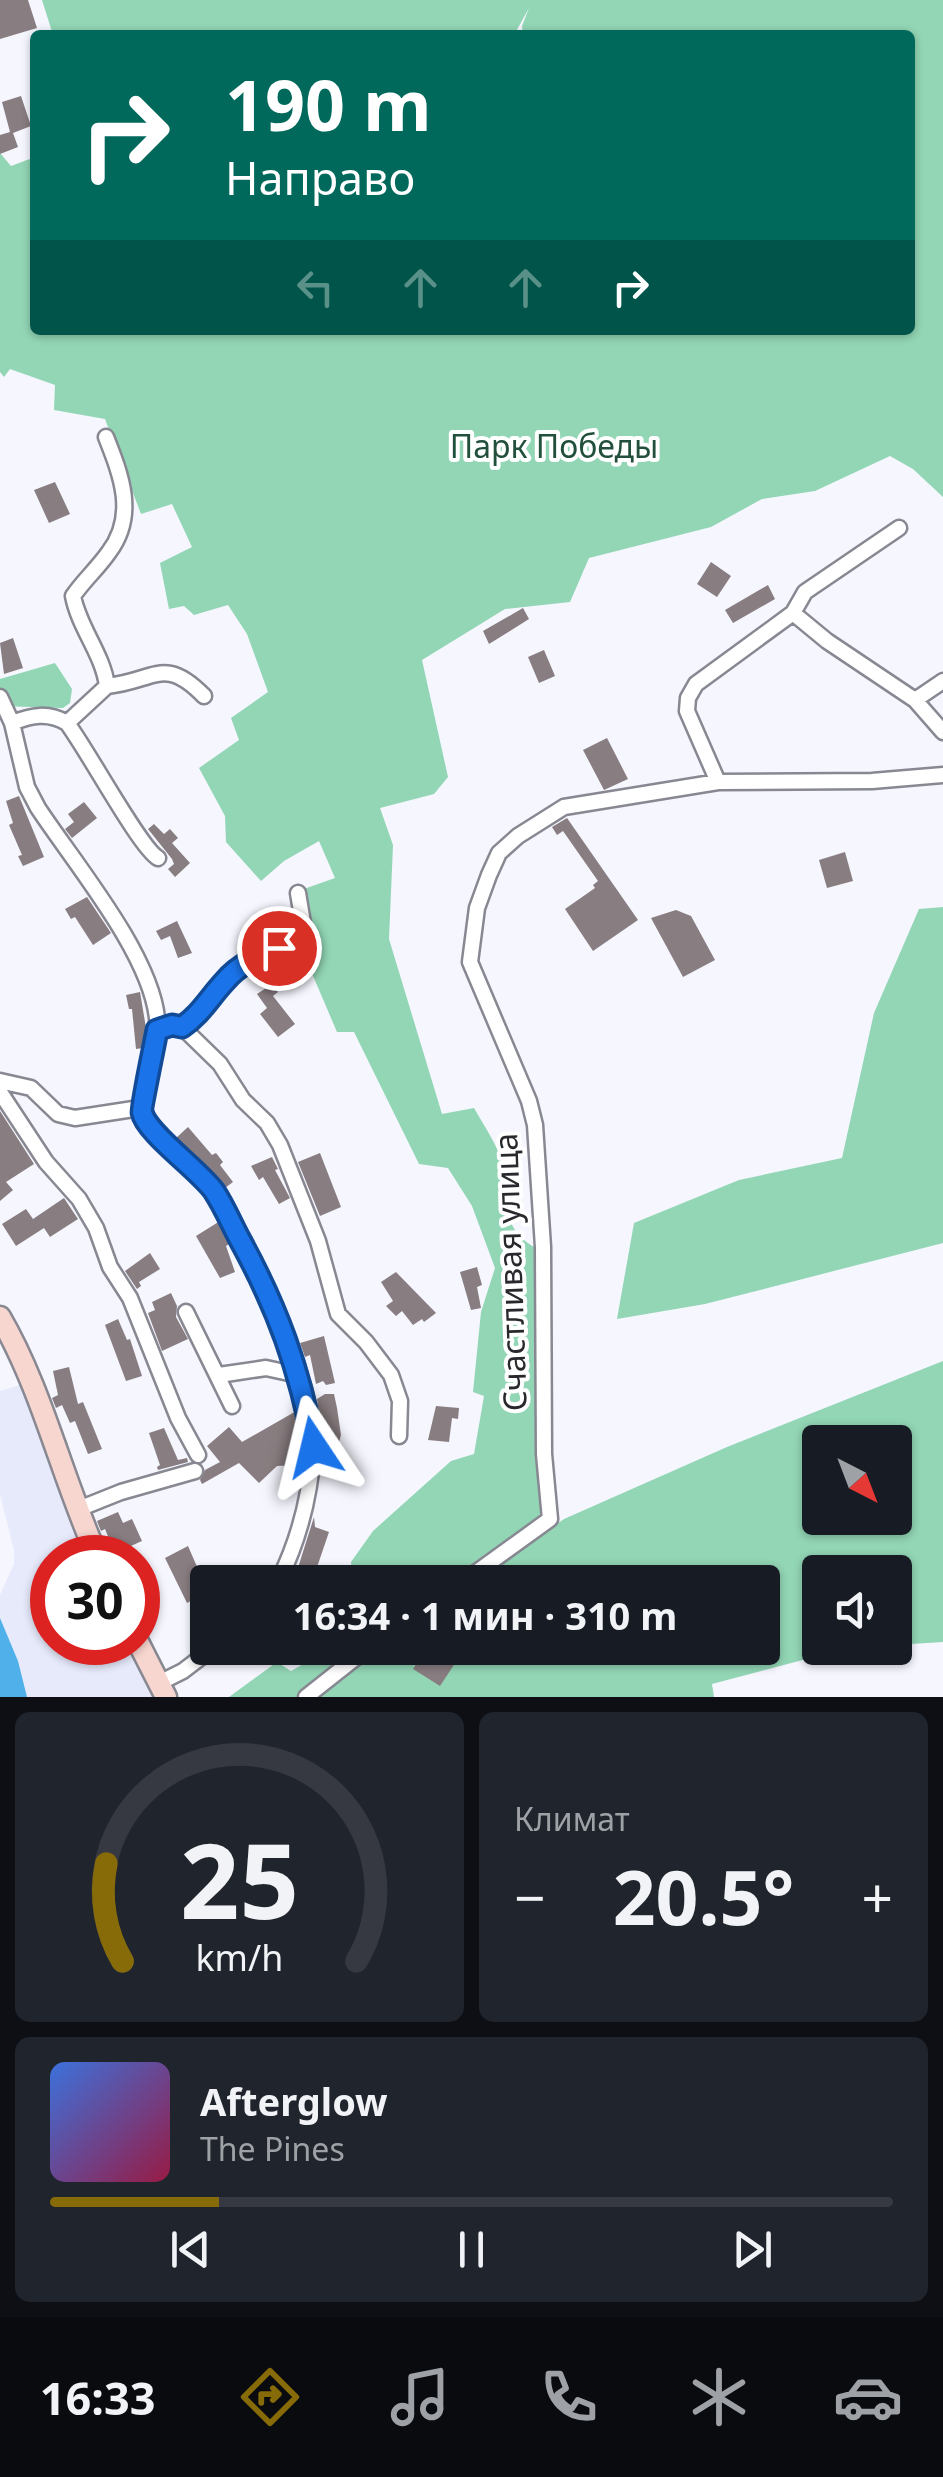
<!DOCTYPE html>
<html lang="ru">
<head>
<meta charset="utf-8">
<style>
  :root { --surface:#171b24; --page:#20242c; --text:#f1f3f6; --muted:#9ea1a6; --line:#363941; --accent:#886b09 }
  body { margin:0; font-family:"Noto Sans",sans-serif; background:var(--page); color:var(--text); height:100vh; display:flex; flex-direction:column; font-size:38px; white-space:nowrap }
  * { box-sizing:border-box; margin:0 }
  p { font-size:32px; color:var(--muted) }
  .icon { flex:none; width:55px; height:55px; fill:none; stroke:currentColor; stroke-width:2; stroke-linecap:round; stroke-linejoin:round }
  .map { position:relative; height:1697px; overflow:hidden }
  .drawer { display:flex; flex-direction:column; gap:15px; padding:15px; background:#0d0f14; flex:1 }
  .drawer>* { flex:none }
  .guide { position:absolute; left:30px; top:30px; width:885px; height:305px; border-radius:10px; box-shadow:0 2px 8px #0004; background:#00695c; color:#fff; overflow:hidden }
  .needle { width:65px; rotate:138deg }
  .controls { position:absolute; left:802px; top:1425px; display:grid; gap:20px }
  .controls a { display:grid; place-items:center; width:110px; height:110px; border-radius:10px; background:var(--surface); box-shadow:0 2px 8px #0004; font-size:50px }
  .speed { position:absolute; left:30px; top:1535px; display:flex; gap:20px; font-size:50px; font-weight:700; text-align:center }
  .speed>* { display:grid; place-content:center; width:130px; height:130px; border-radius:50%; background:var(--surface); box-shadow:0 2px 8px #0004; line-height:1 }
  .speed .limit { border:15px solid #d22; background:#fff; color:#111 }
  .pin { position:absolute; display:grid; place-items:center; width:85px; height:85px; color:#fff; margin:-42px; border:5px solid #fff; border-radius:50%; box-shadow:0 2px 10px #0007 }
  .me { position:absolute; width:110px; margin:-55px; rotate:350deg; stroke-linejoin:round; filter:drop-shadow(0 0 8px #0008) }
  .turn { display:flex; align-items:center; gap:35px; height:210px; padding:0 30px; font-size:45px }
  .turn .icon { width:130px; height:130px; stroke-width:2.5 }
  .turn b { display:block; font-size:70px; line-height:85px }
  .lanes { display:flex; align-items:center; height:95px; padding:0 30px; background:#0003; justify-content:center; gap:50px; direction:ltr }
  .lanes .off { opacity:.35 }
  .big { font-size:75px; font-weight:700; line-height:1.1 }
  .drawer .tile { flex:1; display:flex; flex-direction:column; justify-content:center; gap:15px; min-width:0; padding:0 35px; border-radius:15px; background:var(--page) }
  .drawer .dial { align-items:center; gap:0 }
  .dial svg { height:260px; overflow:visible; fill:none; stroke:var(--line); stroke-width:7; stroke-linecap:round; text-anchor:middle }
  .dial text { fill:var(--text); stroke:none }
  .song { display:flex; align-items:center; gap:30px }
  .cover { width:120px; height:120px; border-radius:15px; background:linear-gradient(135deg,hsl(220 70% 55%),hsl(340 70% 35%)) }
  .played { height:10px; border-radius:5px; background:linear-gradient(90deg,var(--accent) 20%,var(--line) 20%) }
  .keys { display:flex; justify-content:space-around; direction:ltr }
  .heat { display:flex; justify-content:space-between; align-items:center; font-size:55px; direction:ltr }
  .drawer .tiles { flex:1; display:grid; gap:15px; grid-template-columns:1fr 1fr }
  .tile:last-child { grid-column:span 2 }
  .trip { position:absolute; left:190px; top:1565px; width:590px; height:100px; border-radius:10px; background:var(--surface); box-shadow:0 2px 8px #0004; font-weight:700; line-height:100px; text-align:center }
  .tab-bar { display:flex; height:160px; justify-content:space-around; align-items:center; background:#090b0e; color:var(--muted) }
  .tab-bar .icon { width:70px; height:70px }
  .tab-bar .selected { color:var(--accent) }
  .tab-bar b { font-size:45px; color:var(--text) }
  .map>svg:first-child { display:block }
</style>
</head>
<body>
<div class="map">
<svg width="943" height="1697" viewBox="0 0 943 1697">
  <rect width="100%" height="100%" fill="#f5f6fe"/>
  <path fill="#e7eafb" d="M20,1385L81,1553L89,1557L52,1558V1642L131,1643L154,1697H27L18,1661L0,1618V1595L14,1564V1550L0,1494V1391Z"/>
  <path fill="#92d6b5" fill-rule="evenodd" d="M42,0H943V497L913,469L890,456L815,491L762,499L711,527L589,558L570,602L505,609L422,660L448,777L434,794L380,808L393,845L389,939L442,1114L474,1108C483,1124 494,1140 500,1156C515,1192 493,1223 534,1247L536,1454L542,1509L538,1519L452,1582H352L351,1562L373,1531L451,1461L474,1454L484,1396L473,1392L481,1312L495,1268L472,1206L448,1168L419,1164L354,1032H337L302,950L311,933L301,890L335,878L319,841L284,861L261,881L226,842L225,816L199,768L239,740L231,718L268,692L247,634L228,605L194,615L184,606L169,609L160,563L192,547L172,504L141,514L105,419L54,410L55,385L10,369L4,377L0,372V153L11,166L35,157V330H910V35H523L522,26L529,8L514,35H53Z
    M55,663L72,689L70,703L63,708L0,706V679Z
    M943,907V1243L705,1304L617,1319L634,1223L739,1180L842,1158L874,1013L919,909Z
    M943,1361V1642L895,1645V1572H820V1648H848L712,1684L714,1697H317L379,1648H762V1582H474L564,1519L727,1447ZM820,1442H895V1518H820Z
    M322,1648H355L296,1697H229L277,1662L291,1671L319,1655Z"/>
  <path fill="#50b0e9" d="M0,1618L18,1661L27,1697H0Z"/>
  <path fill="#887d80" d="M0,0H28L37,28L0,39Z
    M21,96L31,126L13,133L18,147L0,154V135L10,132L2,102Z
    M55,482L70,514L49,523L34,490Z
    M711,562L731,576L717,597L697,584Z
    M768,585L775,599L733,623L725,610Z
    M523,608L529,619L489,644L483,631Z
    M13,638L23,668L4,674L0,643Z
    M544,650L555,676L539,683L528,657Z
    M607,738L628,779L604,790L583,750Z
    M19,796L44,857L23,866L18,856L22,855L9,825L13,823L6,801Z
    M84,802L97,818L72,838L65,829L74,822L68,814Z
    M567,818L638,920L593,951L565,909L595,888L593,885L598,881L563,831L557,835L552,827Z
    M154,824L164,834L170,829L178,838L172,843L190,863L175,877L168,869L174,864L172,859L148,829Z
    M845,852L853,881L827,888L819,860Z
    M87,897L111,933L93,945L75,917L71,919L65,909Z
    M676,910L691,916L715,960L683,977L651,918Z
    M177,921L192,953L178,958L170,936L161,940L156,931Z
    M272,984L278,992L273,996L295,1024L278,1037L260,1014L267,1008L257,994Z
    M140,992L146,1028L143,1048L136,1049L132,1009H129L126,995Z
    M0,1111L34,1164L6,1182L13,1190L0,1201Z
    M188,1127L212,1155L216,1153L223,1162L220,1165L233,1182L225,1188L175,1139Z
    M320,1153L341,1207L320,1216L298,1162Z
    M272,1157L278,1169L275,1170L290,1198L279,1204L263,1177L259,1180L251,1166Z
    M64,1198L78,1219L50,1237L44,1228L16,1246L2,1224L26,1209L33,1219Z
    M220,1221L232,1242L226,1246L235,1272L220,1278L196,1236Z
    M150,1253L160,1269L139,1282L141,1286L137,1289L125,1271Z
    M477,1267L482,1285L477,1287L481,1308L471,1310L460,1272Z
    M396,1272L436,1313L424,1322L422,1319L413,1325L402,1311L396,1316L386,1306L393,1301L381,1282Z
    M171,1293L177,1306L176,1317L188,1339L162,1351L148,1313L155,1310L152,1302Z
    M118,1319L127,1340L130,1339L142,1376L126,1381L105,1325Z
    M324,1336L335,1383L326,1385L323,1381L316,1384L310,1355L305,1357L300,1343Z
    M69,1367L78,1404L83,1402L102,1449L88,1454L75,1421L70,1423L62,1405L56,1408L52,1398L58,1395L53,1371Z
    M325,1394H334L337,1408L341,1435L335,1456L324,1453L317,1399Z
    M436,1406L459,1408L458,1419L452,1418L449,1442L428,1440Z
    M298,1410L301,1465L277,1466L259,1483L239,1463L202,1484L200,1480L205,1470L220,1462L207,1446L229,1427L242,1442Z
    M164,1428L178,1460L187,1458L188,1462L158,1470L157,1467L160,1465L149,1433Z
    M118,1512L123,1523L132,1519L142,1541L115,1553L105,1529L101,1531L97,1521Z
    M314,1517L315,1527L329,1532L313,1579L296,1574Z
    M188,1546L208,1592L187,1603L165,1558Z
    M427,1648H465L440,1686L413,1669Z"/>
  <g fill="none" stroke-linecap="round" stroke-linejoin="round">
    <defs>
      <path id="street" d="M793,613L827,641L915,700L943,732
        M107,686C155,681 164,655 204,696
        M0,697L12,723L27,787L38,808C75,864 150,953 157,1018C159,1044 135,1103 145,1121C155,1140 197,1168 214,1191C251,1246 317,1386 313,1451C310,1497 298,1542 278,1582
        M915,700L943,681
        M12,723C32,715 48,712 67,723C87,749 140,848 158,858
        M67,723L107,686C103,654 79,628 73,596C84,580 98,568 109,552C137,515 121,475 106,437
        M718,782L687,711L688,698L696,684L793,613L805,592L899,528
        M182,1027C206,1011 217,982 242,966C261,953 288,951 305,935L298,893
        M157,1030L172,1025L182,1027L220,1064L243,1100L267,1123L280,1145L318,1241L338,1314L366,1342L391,1375L400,1401L399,1436
        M0,1081L31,1088L58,1114L75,1118L140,1108
        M0,1092L46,1162L79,1199L96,1228L110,1267L130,1298L178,1418L198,1455
        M186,1312L232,1406
        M219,1375L266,1368L298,1375
        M76,1510L121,1492L195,1471
        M463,1582L550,1519L544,1454L543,1247L535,1125L529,1101L470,962L477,908L489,875L499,853L518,836L564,807L718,782L872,781L943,775
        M159,1683L183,1671L213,1648
        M306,1697L368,1648"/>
      <path id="secondary" d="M0,1317C43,1391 62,1479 98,1558
        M138,1642L166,1697"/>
    </defs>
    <use href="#street" stroke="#878891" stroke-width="19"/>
    <use href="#secondary" stroke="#878891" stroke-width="25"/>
    <use href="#street" stroke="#fff" stroke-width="14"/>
    <use href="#secondary" stroke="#f8d6d0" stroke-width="20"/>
  </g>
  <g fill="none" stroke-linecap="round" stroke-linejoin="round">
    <defs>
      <path id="route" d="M279,948C259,956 239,964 225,981C209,998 201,1014 182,1027L172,1025L157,1030C155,1042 141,1107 142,1112C146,1133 198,1169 214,1191C224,1206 231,1223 239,1238C278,1309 299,1368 314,1447"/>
    </defs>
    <use href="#route" stroke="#114b97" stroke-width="25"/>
    <use href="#route" stroke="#1a73e8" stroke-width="18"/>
  </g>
  <g text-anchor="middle" stroke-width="8" stroke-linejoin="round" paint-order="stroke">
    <g font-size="32" fill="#23503c" stroke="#fff">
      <text x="554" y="458">Парк Победы</text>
    </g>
    <g font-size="32" fill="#29292d" stroke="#fff">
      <text transform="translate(511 1272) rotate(-92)" y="11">Счастливая улица</text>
    </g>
  </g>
</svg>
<div class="controls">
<a><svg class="needle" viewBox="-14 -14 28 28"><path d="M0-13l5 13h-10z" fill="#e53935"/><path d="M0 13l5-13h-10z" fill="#9ea1a6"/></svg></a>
<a><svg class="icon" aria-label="sound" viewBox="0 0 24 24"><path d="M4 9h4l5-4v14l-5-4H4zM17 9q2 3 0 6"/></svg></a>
</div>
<div class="speed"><div class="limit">30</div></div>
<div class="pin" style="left:279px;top:948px;background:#d93025"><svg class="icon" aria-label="arrive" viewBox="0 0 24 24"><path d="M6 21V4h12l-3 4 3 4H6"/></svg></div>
<svg class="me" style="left:314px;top:1447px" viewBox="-20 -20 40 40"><path d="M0-17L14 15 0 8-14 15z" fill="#1a73e8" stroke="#fff" stroke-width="4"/></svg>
<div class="trip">16:34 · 1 мин · 310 m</div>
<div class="guide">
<div class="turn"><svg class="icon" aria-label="right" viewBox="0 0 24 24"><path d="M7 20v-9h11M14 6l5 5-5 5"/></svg><div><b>190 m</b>Направо</div></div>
<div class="lanes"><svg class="icon off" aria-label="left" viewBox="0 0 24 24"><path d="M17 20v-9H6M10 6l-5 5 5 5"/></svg><svg class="icon off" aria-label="ahead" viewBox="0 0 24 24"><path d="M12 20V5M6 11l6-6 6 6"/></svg><svg class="icon off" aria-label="ahead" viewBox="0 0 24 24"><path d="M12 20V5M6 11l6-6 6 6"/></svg><svg class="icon" aria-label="right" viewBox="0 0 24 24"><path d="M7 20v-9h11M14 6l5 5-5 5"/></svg></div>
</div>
</div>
<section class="drawer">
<div class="tiles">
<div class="tile dial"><svg viewBox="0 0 100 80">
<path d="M14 69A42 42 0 1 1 86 69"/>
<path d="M14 69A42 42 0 0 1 9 39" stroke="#886b09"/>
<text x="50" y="56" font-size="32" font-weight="700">25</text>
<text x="50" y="72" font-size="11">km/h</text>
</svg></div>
<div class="tile"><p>Климат</p>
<div class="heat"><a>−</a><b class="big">20.5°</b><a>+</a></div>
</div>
<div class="tile">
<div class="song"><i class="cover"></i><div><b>Afterglow</b><p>The Pines</p></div></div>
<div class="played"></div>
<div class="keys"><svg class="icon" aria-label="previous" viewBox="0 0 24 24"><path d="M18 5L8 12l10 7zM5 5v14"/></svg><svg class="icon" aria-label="pause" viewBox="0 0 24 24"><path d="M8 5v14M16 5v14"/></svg><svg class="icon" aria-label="next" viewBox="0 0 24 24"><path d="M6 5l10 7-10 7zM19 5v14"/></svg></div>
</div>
</div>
</section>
<nav class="tab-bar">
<b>16:33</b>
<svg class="icon selected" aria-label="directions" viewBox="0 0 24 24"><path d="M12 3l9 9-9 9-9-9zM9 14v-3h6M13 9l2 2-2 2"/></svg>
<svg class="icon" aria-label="music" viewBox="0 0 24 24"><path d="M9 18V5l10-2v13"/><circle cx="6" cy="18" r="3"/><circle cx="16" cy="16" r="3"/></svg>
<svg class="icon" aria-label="phone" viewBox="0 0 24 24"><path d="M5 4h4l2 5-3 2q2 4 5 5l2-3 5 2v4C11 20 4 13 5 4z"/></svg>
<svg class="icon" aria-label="climate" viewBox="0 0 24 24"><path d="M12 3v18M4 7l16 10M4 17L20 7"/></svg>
<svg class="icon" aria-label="car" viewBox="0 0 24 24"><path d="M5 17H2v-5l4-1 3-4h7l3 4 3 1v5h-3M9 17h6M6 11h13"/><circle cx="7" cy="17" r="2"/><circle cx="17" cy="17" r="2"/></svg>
</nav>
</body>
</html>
